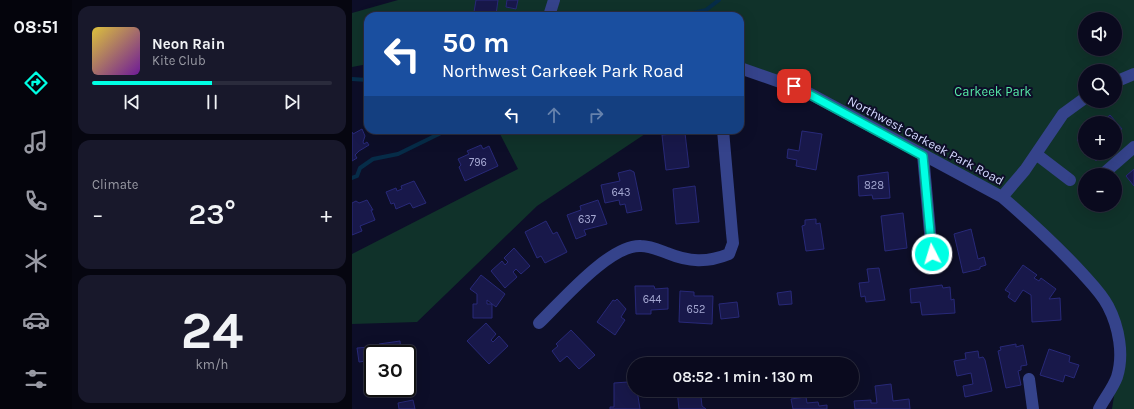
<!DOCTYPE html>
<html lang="en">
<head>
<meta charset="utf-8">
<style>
  :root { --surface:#0a0a1e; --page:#18182b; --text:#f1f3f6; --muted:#999aa4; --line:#2a2b3c; --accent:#00ffe4 }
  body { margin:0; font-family:Karla,sans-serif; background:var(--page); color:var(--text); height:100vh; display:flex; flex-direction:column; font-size:15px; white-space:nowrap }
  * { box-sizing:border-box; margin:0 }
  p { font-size:13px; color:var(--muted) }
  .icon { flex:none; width:22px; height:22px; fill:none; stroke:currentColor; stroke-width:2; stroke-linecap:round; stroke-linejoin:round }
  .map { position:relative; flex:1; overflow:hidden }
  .drawer { display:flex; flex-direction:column; gap:6px; padding:6px; background:#060610; width:280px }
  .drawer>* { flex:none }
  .banner { position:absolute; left:12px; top:12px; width:380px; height:122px; border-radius:12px; box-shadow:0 4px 16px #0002,0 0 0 1px var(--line); background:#1a4fa0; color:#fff; overflow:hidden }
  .controls { position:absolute; left:726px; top:12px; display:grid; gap:8px }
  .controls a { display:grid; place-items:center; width:44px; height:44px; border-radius:50%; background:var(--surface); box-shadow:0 4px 16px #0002,0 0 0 1px var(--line); font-size:20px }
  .speed { position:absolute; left:12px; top:345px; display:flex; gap:8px; font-size:20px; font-weight:700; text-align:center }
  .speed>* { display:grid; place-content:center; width:52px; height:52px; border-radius:50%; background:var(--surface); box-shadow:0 4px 16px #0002,0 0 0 1px var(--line); line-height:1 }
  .speed .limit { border:2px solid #111; border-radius:6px; background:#fff; color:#111 }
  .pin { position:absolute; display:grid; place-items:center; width:34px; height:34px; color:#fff; margin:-17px; border-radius:8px; box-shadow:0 2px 6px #0006 }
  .me { position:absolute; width:44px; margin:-22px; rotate:355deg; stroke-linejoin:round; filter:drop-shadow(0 0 3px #0008) }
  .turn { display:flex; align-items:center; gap:14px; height:84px; padding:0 12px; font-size:18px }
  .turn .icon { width:52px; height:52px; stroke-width:2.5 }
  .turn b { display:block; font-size:28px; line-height:34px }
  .lanes { display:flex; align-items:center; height:38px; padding:0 12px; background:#0003; justify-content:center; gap:20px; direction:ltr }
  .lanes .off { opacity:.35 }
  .big { font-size:30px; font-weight:600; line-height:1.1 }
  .drawer .widget { flex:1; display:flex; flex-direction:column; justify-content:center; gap:6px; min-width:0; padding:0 14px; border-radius:12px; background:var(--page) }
  .drawer .dial { align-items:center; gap:0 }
  .dial b { font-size:52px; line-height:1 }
  .song { display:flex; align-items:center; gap:12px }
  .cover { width:48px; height:48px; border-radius:6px; background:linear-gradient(135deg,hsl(50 70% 55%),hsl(280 70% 35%)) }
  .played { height:4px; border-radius:2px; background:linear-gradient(90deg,var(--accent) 50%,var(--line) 50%) }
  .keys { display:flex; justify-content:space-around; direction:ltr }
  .heat { display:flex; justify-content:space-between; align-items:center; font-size:22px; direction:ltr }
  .trip { position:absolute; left:275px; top:357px; width:232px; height:40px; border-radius:20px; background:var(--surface); box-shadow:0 4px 16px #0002,0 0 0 1px var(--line); font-weight:600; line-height:40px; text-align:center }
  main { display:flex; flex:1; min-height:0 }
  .dock { display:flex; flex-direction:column; width:72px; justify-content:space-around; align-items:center; background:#04040c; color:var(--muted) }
  .dock .icon { width:28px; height:28px }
  .dock .selected { color:var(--accent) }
  .dock b { font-size:18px; color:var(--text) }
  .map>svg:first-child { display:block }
</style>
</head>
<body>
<main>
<nav class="dock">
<b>08:51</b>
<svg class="icon selected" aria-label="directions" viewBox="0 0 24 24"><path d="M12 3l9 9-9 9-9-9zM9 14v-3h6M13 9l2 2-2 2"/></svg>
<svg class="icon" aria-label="music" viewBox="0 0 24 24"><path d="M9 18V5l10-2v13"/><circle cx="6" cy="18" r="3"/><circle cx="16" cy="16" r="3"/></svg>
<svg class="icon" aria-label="phone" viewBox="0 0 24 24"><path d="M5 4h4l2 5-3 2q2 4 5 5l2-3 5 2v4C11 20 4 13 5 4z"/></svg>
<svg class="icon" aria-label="climate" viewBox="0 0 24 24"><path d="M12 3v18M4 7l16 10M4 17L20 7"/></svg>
<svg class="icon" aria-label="car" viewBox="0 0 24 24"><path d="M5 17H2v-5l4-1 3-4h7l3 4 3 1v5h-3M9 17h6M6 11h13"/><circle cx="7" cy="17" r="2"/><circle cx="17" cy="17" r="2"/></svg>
<svg class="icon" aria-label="filters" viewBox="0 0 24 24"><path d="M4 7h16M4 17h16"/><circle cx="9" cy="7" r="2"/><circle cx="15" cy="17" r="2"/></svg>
</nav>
<section class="drawer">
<div class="widget">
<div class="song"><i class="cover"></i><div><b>Neon Rain</b><p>Kite Club</p></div></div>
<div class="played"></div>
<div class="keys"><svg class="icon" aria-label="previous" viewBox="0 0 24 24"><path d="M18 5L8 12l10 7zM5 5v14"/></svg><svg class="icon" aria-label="pause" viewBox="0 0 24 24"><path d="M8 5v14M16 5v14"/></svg><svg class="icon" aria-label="next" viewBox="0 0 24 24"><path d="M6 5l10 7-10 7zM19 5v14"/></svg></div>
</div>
<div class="widget"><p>Climate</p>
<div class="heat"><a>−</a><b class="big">23°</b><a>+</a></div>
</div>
<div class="widget dial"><b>24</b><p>km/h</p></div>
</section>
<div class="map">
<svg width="782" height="409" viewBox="0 0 782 409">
  <rect width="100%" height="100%" fill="#0d0e28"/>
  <path fill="#10322a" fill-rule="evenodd" d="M46,0H782V409H760L767,363L756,305L650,197L451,90L388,68V16H16V64L0,67V13ZM733,19H763V49H733ZM733,71H763V101H733ZM733,123H763V153H733ZM733,175H763V205H733Z
    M146,130H299L185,206L65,322L0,324V254L166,169Z"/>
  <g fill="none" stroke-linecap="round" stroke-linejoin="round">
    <path stroke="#062c48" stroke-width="4" d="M328,16L354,10L367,0
      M0,79L16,80
      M0,178L5,176L8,168L21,159L46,154L95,130"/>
  </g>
  <path fill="#18184a" stroke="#282978" d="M124,0H146L144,15L122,12Z
    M155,0H166L164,9L154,7Z
    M758,115L770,129L763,135V123H749Z
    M10,129L13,136L11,142L12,144L15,142L17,145L7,151L3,155L5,158L0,161V132L1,134Z
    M34,130H55L48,134L46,131L36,134Z
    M450,131L470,134L464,170L444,166L445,160L435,158L436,149L447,151Z
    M733,132V149L725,140Z
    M333,133L337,167L314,170L310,135Z
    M129,145L131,149L137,146L146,166L113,181L107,167L109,165L106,159L117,154L115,151Z
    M737,153H752L744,161Z
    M782,169V186L774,176Z
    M278,170L282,172L290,210L275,213L273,204L268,205L267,200L253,203L249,185L268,181L266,173Z
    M536,172L538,198L521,199L520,195L507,196L506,176Z
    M62,181L74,203L61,208L58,203L44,209L42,203L39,204L34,192L44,188L45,191L50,189L49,186Z
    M343,186L347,222L324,224L321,189Z
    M15,200L21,210H19L23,220L8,226L10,231L0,235V203L4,201L7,203Z
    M246,200L255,224L232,230L234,235L224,239L215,215L229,210L228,206Z
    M551,213L555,248L533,251L529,216Z
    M464,219V224L468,223L472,249L454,251L450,226L453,225V220Z
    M194,221L201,234L205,232L215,252L193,263L189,256L185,258L173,232Z
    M619,229L626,259L632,257L634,265L628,267V269L611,273L602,234Z
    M162,248L178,266L169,274L164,269L161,272L165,277L153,288L139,271L150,261L153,265L156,262L152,258Z
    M671,265L685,275L682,278L687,281L689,278L704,289L697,299L708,298L709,320L680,322L679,295L671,290L663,302L656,297L658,293L653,290Z
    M527,268L533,300L514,302L513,296L509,297L507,283L517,282L515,269Z
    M129,275L153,294L144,307L135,300V304H140V318H121V304H125V294L118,289Z
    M590,285L591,288L598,287L599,300L602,299L603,313L570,315L568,302L559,303L558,289Z
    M283,286H302L303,289L316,288V309L299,310V314H284Z
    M328,291L342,292V296H361L360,324L327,322Z
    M439,291L440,304L427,305L425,293Z
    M265,299L274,309L269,317L273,320L263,335L245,322L261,300L263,301Z
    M385,302L387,317L369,319L367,304Z
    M134,323L144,334L139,340L141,342L147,336L156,346L137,364L115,341Z
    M219,330L243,355L227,369L215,356L208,362L200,351L206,346L204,344Z
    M48,341L49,354H21L20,349L27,348V344Z
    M664,344V347L671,345L675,365L669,366V370L666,371L669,385L654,388L646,351L649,350L648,347Z
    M19,347L21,360L7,362L5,348Z
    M697,349L718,356L717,362L727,365L722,378L713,375L711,382L688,375Z
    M626,351L627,358L631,357L633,360L640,391L613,397L611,386L621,384L619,373L605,376L602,361L614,359L613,353Z
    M276,382L277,387H282V390H285L288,409H258V407H262V383Z
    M539,384L541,401L557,399L558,409H503L502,401L519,400V403H525L523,386Z
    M325,390H351V393L349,397L350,406L354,409H327Z
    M454,397L455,403L466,402L467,406L475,405V409H441L439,399Z
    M61,400L63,409H47L46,403Z"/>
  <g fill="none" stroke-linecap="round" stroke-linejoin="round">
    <path stroke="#35438b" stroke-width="12" d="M197,16L202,0
      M388,68L451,90L650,197C678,221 705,246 730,273C739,283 750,294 756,306C767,327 772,355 765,377C761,388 752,399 747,409
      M763,82L782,74
      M684,154L718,180
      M571,155L580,254
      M750,175L782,147
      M650,197L673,170L711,114L733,98
      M187,323C209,302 258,244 289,246C298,246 307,250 315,253C337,262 355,263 377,254L381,243L380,233L371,130
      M677,379L681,409"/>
  </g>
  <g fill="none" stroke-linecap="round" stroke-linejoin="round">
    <defs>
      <path id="route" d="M442,86L571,156L580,254"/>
    </defs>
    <use href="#route" stroke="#00a694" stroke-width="10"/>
    <use href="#route" stroke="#00ffe4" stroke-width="7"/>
  </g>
  <g text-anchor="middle" stroke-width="4" stroke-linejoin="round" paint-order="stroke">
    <g font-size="11" fill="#a5a8d2">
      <text x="126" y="166">796</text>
      <text x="522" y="189">828</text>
      <text x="269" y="196">643</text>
      <text x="235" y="223">637</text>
      <text x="300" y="303">644</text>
      <text x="344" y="313">652</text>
    </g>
    <g font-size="13" fill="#56e9a6" stroke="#0d0e28">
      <text x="641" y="96">Carkeek Park</text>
    </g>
    <g font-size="13" fill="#d4d8ff" stroke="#0d0e28">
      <text transform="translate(574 140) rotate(28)" y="5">Northwest Carkeek Park Road</text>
    </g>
  </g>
</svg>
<div class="controls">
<a><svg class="icon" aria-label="sound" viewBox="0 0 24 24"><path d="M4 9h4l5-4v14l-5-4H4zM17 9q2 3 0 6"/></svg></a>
<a><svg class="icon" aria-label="search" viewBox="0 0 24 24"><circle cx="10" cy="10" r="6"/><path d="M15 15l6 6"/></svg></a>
<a>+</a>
<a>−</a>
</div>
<div class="speed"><div class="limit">30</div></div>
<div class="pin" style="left:442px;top:86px;background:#d93025"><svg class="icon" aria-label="arrive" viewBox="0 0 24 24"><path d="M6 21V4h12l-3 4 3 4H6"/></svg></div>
<svg class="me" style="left:580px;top:254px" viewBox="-20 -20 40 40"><circle r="17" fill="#00ffe4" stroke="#fff" stroke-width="3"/><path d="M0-11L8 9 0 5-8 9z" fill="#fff"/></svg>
<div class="trip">08:52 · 1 min · 130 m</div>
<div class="banner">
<div class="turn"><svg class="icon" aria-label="left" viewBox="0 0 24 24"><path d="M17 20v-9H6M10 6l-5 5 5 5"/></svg><div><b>50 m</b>Northwest Carkeek Park Road</div></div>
<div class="lanes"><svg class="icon" aria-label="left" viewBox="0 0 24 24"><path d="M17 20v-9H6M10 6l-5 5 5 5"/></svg><svg class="icon off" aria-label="ahead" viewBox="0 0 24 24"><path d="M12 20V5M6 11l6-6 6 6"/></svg><svg class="icon off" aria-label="right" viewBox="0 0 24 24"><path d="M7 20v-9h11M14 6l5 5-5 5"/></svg></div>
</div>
</div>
</main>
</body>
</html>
